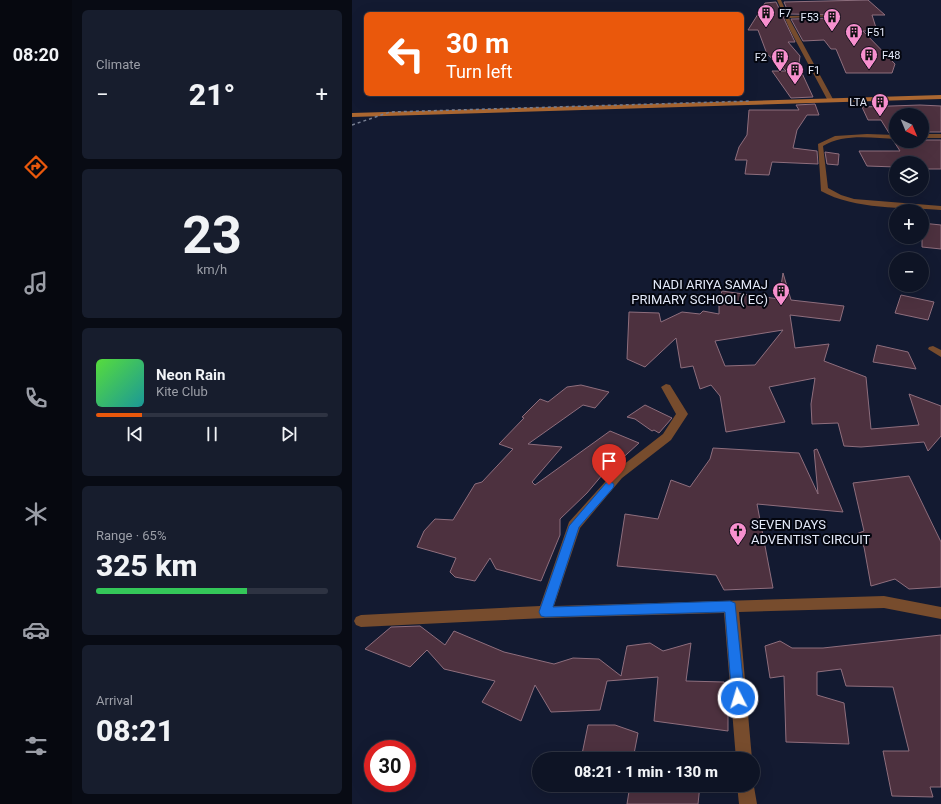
<!DOCTYPE html>
<html lang="en">
<head>
<meta charset="utf-8">
<style>
  :root { --surface:#0e1425; --page:#171d2d; --text:#f1f3f6; --muted:#9b9ea7; --line:#2e3342; --accent:#ea580c }
  body { margin:0; font-family:Roboto,sans-serif; background:var(--page); color:var(--text); height:100vh; display:flex; flex-direction:column; font-size:15px; white-space:nowrap }
  * { box-sizing:border-box; margin:0 }
  p { font-size:13px; color:var(--muted) }
  .icon { flex:none; width:22px; height:22px; fill:none; stroke:currentColor; stroke-width:2; stroke-linecap:round; stroke-linejoin:round }
  .map { position:relative; flex:1; overflow:hidden }
  .sheet { display:flex; flex-direction:column; gap:10px; padding:10px; background:#080b14; width:280px }
  .sheet>* { flex:none }
  .top-card { position:absolute; left:12px; top:12px; width:380px; height:84px; border-radius:6px; box-shadow:0 4px 16px #0002,0 0 0 1px var(--line); background:#ea580c; color:#fff; overflow:hidden }
  .needle { width:26px; rotate:136deg }
  .buttons { position:absolute; left:537px; top:108px; display:grid; gap:8px }
  .buttons a { display:grid; place-items:center; width:40px; height:40px; border-radius:50%; background:var(--surface); box-shadow:0 4px 16px #0002,0 0 0 1px var(--line); font-size:20px }
  .speed { position:absolute; left:12px; top:740px; display:flex; gap:8px; font-size:20px; font-weight:700; text-align:center }
  .speed>* { display:grid; place-content:center; width:52px; height:52px; border-radius:50%; background:var(--surface); box-shadow:0 4px 16px #0002,0 0 0 1px var(--line); line-height:1 }
  .speed .limit { border:6px solid #d22; background:#fff; color:#111 }
  .pin { position:absolute; display:grid; place-items:center; width:34px; height:34px; color:#fff; margin:-41px -17px; border-radius:50% 50% 50% 0; rotate:-45deg; box-shadow:0 0 4px #0007 }
  .pin .icon { rotate:45deg }
  .me { position:absolute; width:44px; margin:-22px; rotate:355deg; stroke-linejoin:round; filter:drop-shadow(0 0 3px #0008) }
  .turn { display:flex; align-items:center; gap:14px; height:84px; padding:0 16px; font-size:18px }
  .turn .icon { width:52px; height:52px; stroke-width:2.5 }
  .turn b { display:block; font-size:28px; line-height:34px }
  .big { font-size:30px; font-weight:800; line-height:1.1 }
  .sheet .card { flex:1; display:flex; flex-direction:column; justify-content:center; gap:6px; min-width:0; padding:0 14px; border-radius:6px; background:var(--page) }
  .sheet .dial { align-items:center; gap:0 }
  .dial b { font-size:52px; line-height:1 }
  .song { display:flex; align-items:center; gap:12px }
  .cover { width:48px; height:48px; border-radius:6px; background:linear-gradient(135deg,hsl(110 70% 55%),hsl(180 70% 35%)) }
  .played { height:4px; border-radius:2px; background:linear-gradient(90deg,var(--accent) 20%,var(--line) 20%) }
  .keys { display:flex; justify-content:space-around; direction:ltr }
  .heat { display:flex; justify-content:space-between; align-items:center; font-size:22px; direction:ltr }
  .charge { height:6px; border-radius:3px; background:linear-gradient(90deg,#34c759 65%,var(--line) 0) }
  .trip { position:absolute; left:180px; top:752px; width:228px; height:40px; border-radius:20px; background:var(--surface); box-shadow:0 4px 16px #0002,0 0 0 1px var(--line); font-weight:800; line-height:40px; text-align:center }
  main { display:flex; flex:1; min-height:0 }
  .tab-bar { display:flex; flex-direction:column; width:72px; justify-content:space-around; align-items:center; background:#06080f; color:var(--muted) }
  .tab-bar .icon { width:28px; height:28px }
  .tab-bar .active { color:var(--accent) }
  .tab-bar b { font-size:18px; color:var(--text) }
  .map>svg:first-child { display:block }
</style>
</head>
<body>
<main>
<nav class="tab-bar">
<b>08:20</b>
<svg class="icon active" aria-label="directions" viewBox="0 0 24 24"><path d="M12 3l9 9-9 9-9-9zM9 14v-3h6M13 9l2 2-2 2"/></svg>
<svg class="icon" aria-label="music" viewBox="0 0 24 24"><path d="M9 18V5l10-2v13"/><circle cx="6" cy="18" r="3"/><circle cx="16" cy="16" r="3"/></svg>
<svg class="icon" aria-label="phone" viewBox="0 0 24 24"><path d="M5 4h4l2 5-3 2q2 4 5 5l2-3 5 2v4C11 20 4 13 5 4z"/></svg>
<svg class="icon" aria-label="climate" viewBox="0 0 24 24"><path d="M12 3v18M4 7l16 10M4 17L20 7"/></svg>
<svg class="icon" aria-label="car" viewBox="0 0 24 24"><path d="M5 17H2v-5l4-1 3-4h7l3 4 3 1v5h-3M9 17h6M6 11h13"/><circle cx="7" cy="17" r="2"/><circle cx="17" cy="17" r="2"/></svg>
<svg class="icon" aria-label="filters" viewBox="0 0 24 24"><path d="M4 7h16M4 17h16"/><circle cx="9" cy="7" r="2"/><circle cx="15" cy="17" r="2"/></svg>
</nav>
<section class="sheet">
<div class="card"><p>Climate</p>
<div class="heat"><a>−</a><b class="big">21°</b><a>+</a></div>
</div>
<div class="card dial"><b>23</b><p>km/h</p></div>
<div class="card">
<div class="song"><i class="cover"></i><div><b>Neon Rain</b><p>Kite Club</p></div></div>
<div class="played"></div>
<div class="keys"><svg class="icon" aria-label="previous" viewBox="0 0 24 24"><path d="M18 5L8 12l10 7zM5 5v14"/></svg><svg class="icon" aria-label="pause" viewBox="0 0 24 24"><path d="M8 5v14M16 5v14"/></svg><svg class="icon" aria-label="next" viewBox="0 0 24 24"><path d="M6 5l10 7-10 7zM19 5v14"/></svg></div>
</div>
<div class="card"><p>Range · 65%</p><b class="big">325 km</b><div class="charge"></div></div>
<div class="card"><p>Arrival</p><b class="big">08:21</b></div>
</section>
<div class="map">
<svg width="589" height="804" viewBox="0 0 589 804">
  <rect width="100%" height="100%" fill="#131a31"/>
  <path fill="#4d313f" stroke="#8e6e7d" fill-rule="evenodd" d="M516,0L533,15H520L525,31H511L543,64L540,73H494L484,49H479L472,40L451,41L439,19L486,18L487,15L437,14L432,2Z
    M424,2L443,42H436L448,56L446,71H449L461,97L439,98L420,71H434L415,54L406,30H396L413,3Z
    M463,104L467,115H455L445,130L441,148L465,151L466,164L420,162L417,175L393,174L395,160H383L387,147L395,135L397,110H447L444,105Z
    M568,105L589,106V132H570V115H544V134L537,133L529,120H516L510,107Z
    M541,140H589V169H570V163H544V167L515,166L507,151H548Z
    M473,152L487,154L486,165L475,164Z
    M570,223L589,225V249L570,247Z
    M431,273L439,300L492,306L488,321L438,315L443,348L477,344L472,361L514,377L519,429L567,425L557,394L589,406V436L576,451L572,442L509,447L492,446L486,423L460,424L459,404L463,378L417,387L433,422L374,432L368,396L359,385L348,389L341,366L329,368L324,338L293,367L275,359L277,312L307,313L309,322L330,312L348,314L351,311L367,314V300L370,291L427,299ZM431,330L403,365L373,366L363,341Z
    M549,295L582,302L576,320L543,313Z
    M525,345L556,352L564,369L521,362Z
    M229,385L257,392L243,408L231,405L176,444L210,447L180,482L183,485L258,431L287,443L264,464L261,462L235,493L208,519V535L189,581L144,569L138,558L123,581L103,577L98,572L104,558L65,547L72,531L83,519L101,520L123,484L130,482L161,449L147,444L172,418L170,417L188,399L196,402L215,387Z
    M293,405L320,418L307,433L302,430L300,431L283,419L275,417Z
    M361,448L447,453L466,494L462,450L465,449L491,512L405,504L421,588L372,590L364,575L265,566L273,514L306,519L319,480L338,487L358,459Z
    M557,476L589,542V587L557,589L543,579L519,586L512,547L504,534L512,531L501,483Z
    M68,626L93,645L102,631L152,652L202,664L221,658L247,659L269,676L275,646L298,643L311,651L339,643L334,681L372,682L376,698V731L302,721L306,677L255,681L248,710L199,712L183,685L169,721L130,702L143,681L92,669L75,650L58,667L13,649L39,627Z
    M589,635V787H578L581,797L540,796L531,751H557L541,687L494,686L489,669L465,672V695L492,703L497,744L434,742L432,676L418,678L413,646L428,641L440,648H471Z
    M236,725H263L286,733L281,759H229Z
    M278,785H348L346,804H275Z"/>
  <g fill="none" stroke-linecap="round" stroke-linejoin="round">
    <path fill="#774c2d" fill-rule="evenodd" d="M425,0H429L436,16L484,15L486,16L437,18L482,101L481,102L476,101L438,30Z
      M515,134L544,135V139C522,138 491,133 471,146L476,188L489,195L502,199L589,206V210C551,207 503,210 469,191L466,144L483,136Z
      M570,134H589V138H570Z
      M581,346L589,350V357L576,349L577,347Z
      M314,384L318,385L336,414L319,440L270,478L228,528L202,606L532,596L589,607V619L532,608L387,612L400,759H384L372,613L193,618L9,627L4,625L2,621L4,617L9,615L188,606L217,522L262,472L311,434L324,414L309,387Z
      M401,781L405,804H387L385,785H401Z"/>
    <path fill="#ab6731" fill-rule="evenodd" d="M589,95V99L0,117V113Z"/>
    <path stroke="#787f92" stroke-width="1.5" stroke-dasharray="3 3" stroke-linecap="butt" d="M0,125L38,112L399,101"/>
  </g>
  <path fill="#1a73e8" stroke="#114b97" d="M257,482L261,483L262,485L261,488L227,527L201,607L378,601L383,603L393,698L391,702L386,704L382,702L380,698L373,612L193,617L189,616L187,612L217,526L254,483Z"/>
  <defs>
    <symbol id="building-pin" viewBox="-11 -11 22 30"><path d="M0 17L-7.5 6A9.5 9.5 0 1 1 7.5 6Z" fill="#f790ce" stroke="#04060f"/><path d="M-4-6H4V6H1V3H-1V6H-4ZM-2.5-4.3h1.7v1.8h-1.7ZM.8-4.3h1.7v1.8H.8ZM-2.5-1h1.7V.8h-1.7ZM.8-1h1.7V.8H.8Z" fill="#111"/></symbol>
    <symbol id="church-pin" viewBox="-11 -11 22 30"><path d="M0 17L-7.5 6A9.5 9.5 0 1 1 7.5 6Z" fill="#f790ce" stroke="#04060f"/><path d="M-1.2-6h2.4v3.5h3.3v2.4h-3.3V6h-2.4V-.1h-3.3v-2.4h3.3Z" fill="#111"/></symbol>
  </defs>
  <g fill-rule="evenodd">
    <use href="#building-pin" x="404" y="3" width="20" height="27"/>
    <use href="#building-pin" x="470" y="7" width="20" height="27"/>
    <use href="#building-pin" x="492" y="22" width="20" height="27"/>
    <use href="#building-pin" x="507" y="45" width="20" height="27"/>
    <use href="#building-pin" x="418" y="47" width="20" height="27"/>
    <use href="#building-pin" x="433" y="60" width="20" height="27"/>
    <use href="#building-pin" x="518" y="92" width="20" height="27"/>
    <use href="#building-pin" x="419" y="281" width="20" height="27"/>
    <use href="#church-pin" x="376" y="521" width="20" height="27"/>
  </g>
  <g text-anchor="middle" stroke-width="4" stroke-linejoin="round" paint-order="stroke">
    <g font-size="11" fill="#e3e9f9" stroke="#04060f" text-anchor="start">
      <text x="427" y="17">F7</text>
      <text x="467" y="21" text-anchor="end">F53</text>
      <text x="515" y="36">F51</text>
      <text x="530" y="59">F48</text>
      <text x="415" y="61" text-anchor="end">F2</text>
      <text x="456" y="74">F1</text>
      <text x="515" y="106" text-anchor="end">LTA</text>
    </g>
    <g font-size="13" fill="#e3e9f9" stroke="#04060f" text-anchor="end">
      <text x="416" y="289">NADI ARIYA SAMAJ<tspan x="416" dy="15">PRIMARY SCHOOL( EC)</tspan></text>
      <text x="399" y="529" text-anchor="start">SEVEN DAYS<tspan x="399" dy="15">ADVENTIST CIRCUIT</tspan></text>
    </g>
  </g>
</svg>
<div class="buttons">
<a><svg class="needle" viewBox="-14 -14 28 28"><path d="M0-13l5 13h-10z" fill="#e53935"/><path d="M0 13l5-13h-10z" fill="#9b9ea7"/></svg></a>
<a><svg class="icon" aria-label="layers" viewBox="0 0 24 24"><path d="M12 4l9 5-9 5-9-5zM3 14l9 5 9-5"/></svg></a>
<a>+</a>
<a>−</a>
</div>
<div class="speed"><div class="limit">30</div></div>
<div class="pin" style="left:257px;top:485px;background:#d93025"><svg class="icon" aria-label="arrive" viewBox="0 0 24 24"><path d="M6 21V4h12l-3 4 3 4H6"/></svg></div>
<svg class="me" style="left:386px;top:698px" viewBox="-20 -20 40 40"><circle r="17" fill="#1a73e8" stroke="#fff" stroke-width="3"/><path d="M0-11L8 9 0 5-8 9z" fill="#fff"/></svg>
<div class="trip">08:21 · 1 min · 130 m</div>
<div class="top-card">
<div class="turn"><svg class="icon" aria-label="left" viewBox="0 0 24 24"><path d="M17 20v-9H6M10 6l-5 5 5 5"/></svg><div><b>30 m</b>Turn left</div></div>
</div>
</div>
</main>
</body>
</html>
